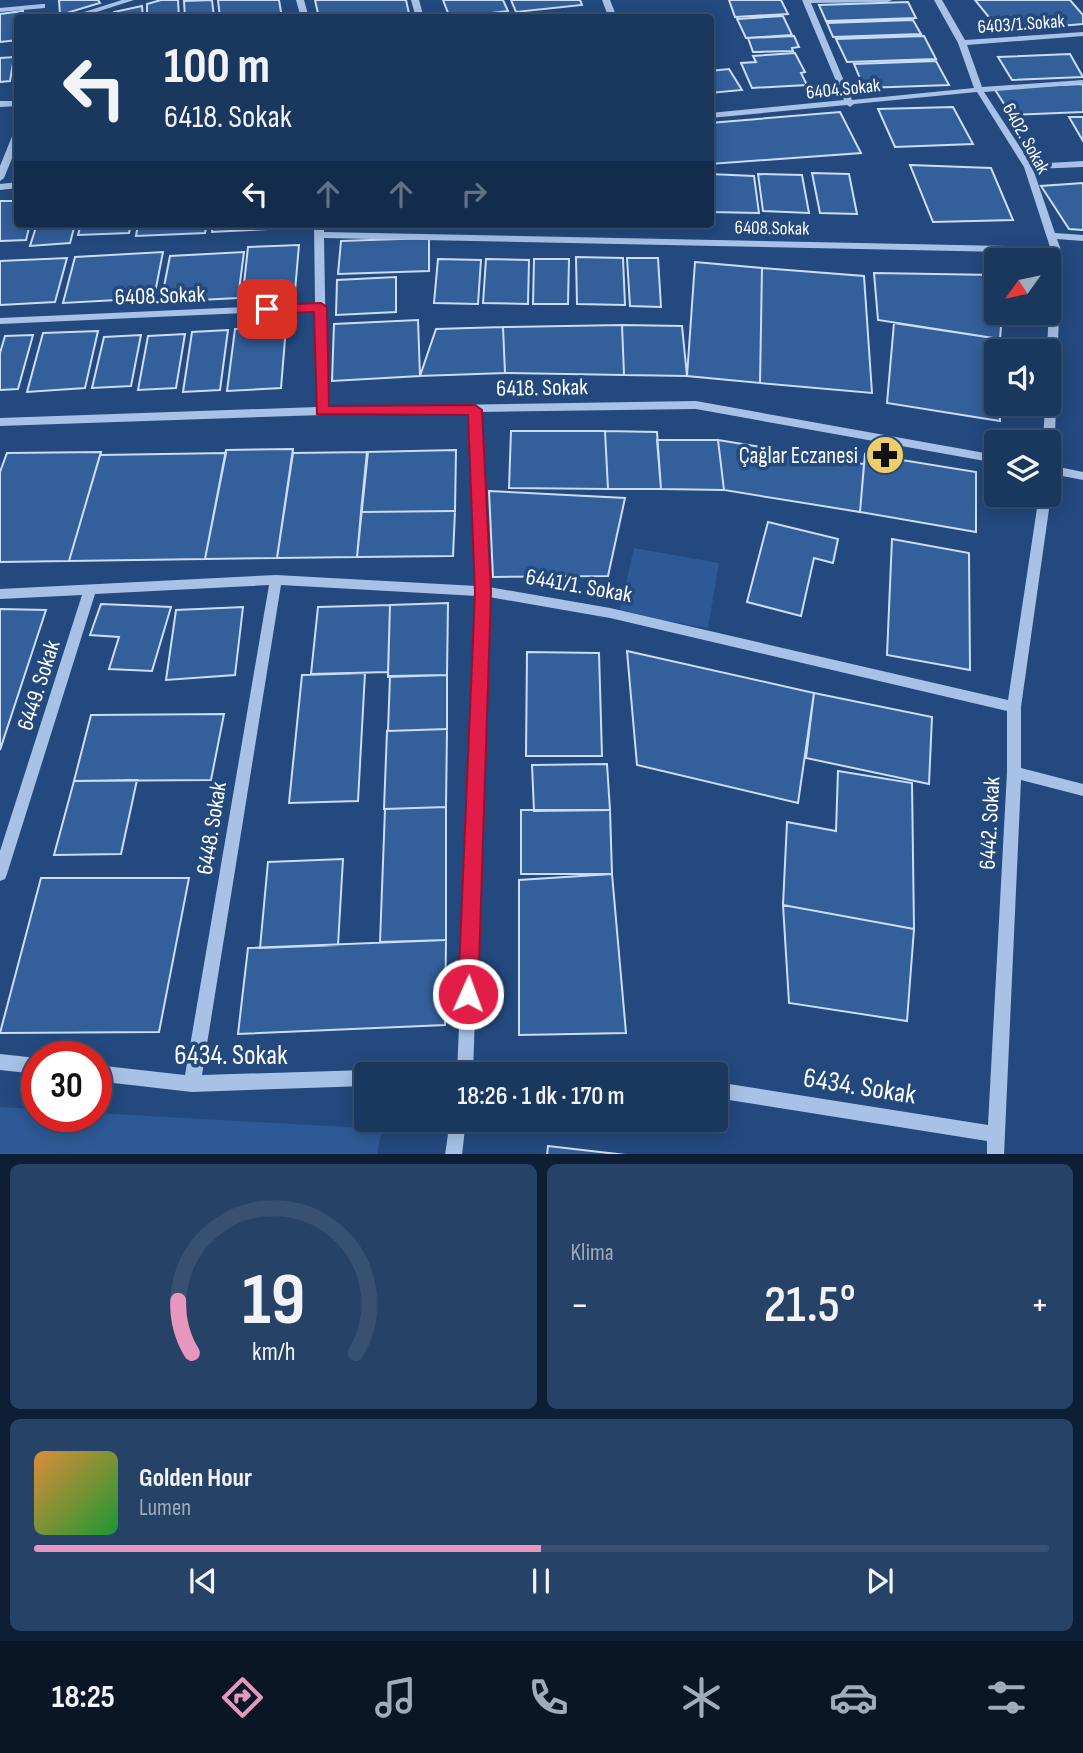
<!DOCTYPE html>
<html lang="tr">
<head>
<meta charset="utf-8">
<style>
  :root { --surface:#1a375e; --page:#274267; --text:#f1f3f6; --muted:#9facbc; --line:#385173; --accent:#e797bd }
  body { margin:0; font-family:"Sofia Sans Condensed",sans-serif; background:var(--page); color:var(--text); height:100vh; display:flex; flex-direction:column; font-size:26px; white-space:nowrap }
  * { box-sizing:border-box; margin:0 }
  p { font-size:23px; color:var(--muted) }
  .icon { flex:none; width:38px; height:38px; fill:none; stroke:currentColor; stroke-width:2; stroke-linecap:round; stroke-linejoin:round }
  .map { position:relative; height:1154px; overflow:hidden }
  .drawer { display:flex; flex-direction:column; gap:10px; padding:10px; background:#0e1e34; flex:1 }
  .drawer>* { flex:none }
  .hud { position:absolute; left:14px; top:14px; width:700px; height:214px; border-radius:7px; box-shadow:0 4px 18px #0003,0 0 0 2px var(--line); background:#1a375e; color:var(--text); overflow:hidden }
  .needle { width:46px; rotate:237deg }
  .fabs { position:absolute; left:984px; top:248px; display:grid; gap:14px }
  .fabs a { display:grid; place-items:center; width:77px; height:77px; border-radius:7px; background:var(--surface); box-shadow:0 4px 18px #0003,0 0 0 2px var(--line); font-size:35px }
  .speed { position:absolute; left:21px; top:1041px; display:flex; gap:14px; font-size:35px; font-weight:700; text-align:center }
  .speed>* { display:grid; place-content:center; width:91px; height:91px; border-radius:50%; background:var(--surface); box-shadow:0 4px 18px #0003,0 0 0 2px var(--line); line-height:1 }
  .speed .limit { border:10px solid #d22; background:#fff; color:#111 }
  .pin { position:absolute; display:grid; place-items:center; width:60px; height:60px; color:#fff; margin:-30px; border-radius:14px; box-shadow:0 4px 10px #0006 }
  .me { position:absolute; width:77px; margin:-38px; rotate:2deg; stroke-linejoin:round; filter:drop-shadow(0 0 5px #0008) }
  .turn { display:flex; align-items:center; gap:24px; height:147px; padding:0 35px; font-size:32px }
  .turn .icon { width:91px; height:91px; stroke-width:2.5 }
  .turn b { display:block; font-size:49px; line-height:60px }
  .lanes { display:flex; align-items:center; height:66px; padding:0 35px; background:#0003; justify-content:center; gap:35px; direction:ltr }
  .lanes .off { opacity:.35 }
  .big { font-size:52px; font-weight:600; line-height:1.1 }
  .drawer .tile { flex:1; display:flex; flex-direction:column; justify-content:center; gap:10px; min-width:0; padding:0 24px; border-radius:10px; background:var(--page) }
  .drawer .dial { align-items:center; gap:0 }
  .dial svg { height:182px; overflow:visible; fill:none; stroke:var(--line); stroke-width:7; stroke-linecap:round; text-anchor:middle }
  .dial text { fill:var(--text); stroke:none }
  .song { display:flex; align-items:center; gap:21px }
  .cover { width:84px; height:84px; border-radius:10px; background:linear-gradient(135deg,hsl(30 70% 55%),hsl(130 70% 35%)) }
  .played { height:7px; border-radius:4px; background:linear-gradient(90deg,var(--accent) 50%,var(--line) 50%) }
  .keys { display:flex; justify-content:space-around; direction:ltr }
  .heat { display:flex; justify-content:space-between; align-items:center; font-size:38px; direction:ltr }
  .drawer .tiles { flex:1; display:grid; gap:10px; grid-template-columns:1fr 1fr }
  .tile:last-child { grid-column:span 2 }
  .trip { position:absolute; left:354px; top:1062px; width:374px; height:70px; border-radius:7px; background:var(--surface); box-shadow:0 4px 18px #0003,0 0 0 2px var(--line); font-weight:600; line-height:70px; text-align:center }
  .dock { display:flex; height:112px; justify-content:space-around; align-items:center; background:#0a1626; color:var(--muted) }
  .dock .icon { width:49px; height:49px }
  .dock .active { color:var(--accent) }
  .dock b { font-size:32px; color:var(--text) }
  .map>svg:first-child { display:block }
</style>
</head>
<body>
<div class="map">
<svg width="1083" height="1155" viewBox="0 0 1083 1155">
  <rect width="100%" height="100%" fill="#23497e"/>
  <path fill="#2d5a96" d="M634,548L719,563L708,628L619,613Z
    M0,1107L37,1109V1116H96V1113L382,1129L377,1154H0Z"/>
  <path fill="#335f9b" stroke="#caddf5" stroke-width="2" d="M59,0H98L100,3L60,15Z
    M161,0H178L179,18H147V4Z
    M212,0L214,18H185L184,1Z
    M218,0H279L282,18H220Z
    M315,0H406L410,18H319Z
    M443,0H503L508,11L450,18Z
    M511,0H580L582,5L516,12Z
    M729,0H781L788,14L735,17Z
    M975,0H1070L1083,15V24L1000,31Z
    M908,2L916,18L826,21L819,5Z
    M142,6L143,18H114V12Z
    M23,11V18H18V40L0,42V14Z
    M783,16L792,35L746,38L737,19Z
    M913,20L921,34L833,37L827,23Z
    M794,36L799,47L792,48L793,51L753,52L748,38Z
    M924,36L936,59L847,62L836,39Z
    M795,53L805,72L801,73L807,85L752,88L741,63L756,62L753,56Z
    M1070,54L1083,77L1012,80L998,57Z
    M14,57L10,81L0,82V58Z
    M936,61L949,85L864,88L854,64Z
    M729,69L742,90L710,93V71Z
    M1083,84V112L1011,115L994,88Z
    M953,107L973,144L895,147L878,109Z
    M840,112L861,153L710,164V123Z
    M1069,117H1083V141Z
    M910,165L991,168L1013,220L933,222Z
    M812,173L849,174L857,214L820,213Z
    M710,174L754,176L759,213L710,212Z
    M758,174L802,175L809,213L763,211Z
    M1083,183V230L1069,229L1041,186Z
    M0,201H18V224H30L26,240L0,241Z
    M37,224H75L70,243L30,246Z
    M81,224H131L129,233L78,235Z
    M138,224H207L205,233L136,236Z
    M213,224H287V228L212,232Z
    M429,238V271L338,274L341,241Z
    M299,245L295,291L243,293L248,247Z
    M163,252L154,298L63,303L75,257Z
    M244,252L238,298L161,302L170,256Z
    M576,257L623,258L625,305L577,304Z
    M67,258L55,302L0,305V261Z
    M627,258H658L661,307L630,306Z
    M438,259L481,260L478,304L434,303Z
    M486,259L529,260L528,304L483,303Z
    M534,259H569L568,304H533Z
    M695,262L762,268L760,383L687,376Z
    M762,268L864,276L872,393L760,383Z
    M874,273L996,275V313H1002L1000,339L878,320Z
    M396,277V312L336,315L337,280Z
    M418,320L420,376L332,381L334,324Z
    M894,323L1000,339V352H996V404H1000V421L887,403Z
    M622,325L624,375L505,373L503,327Z
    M622,325L682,326L687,376L624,375Z
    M286,327L281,388L227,391L235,329Z
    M503,327L505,373L420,376L436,329Z
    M228,330L220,390L183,392L192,332Z
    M98,331L85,388L27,392L43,333Z
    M185,334L176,388L138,390L148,336Z
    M33,335L18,389L0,390V353L5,336Z
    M141,335L131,386L92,388L104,337Z
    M511,431H605L608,489L509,488Z
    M605,431L657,432L661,489H608Z
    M657,440H718L724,490L661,489Z
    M718,440L864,464L860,512L724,490Z
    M293,449L277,558L205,559L226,450Z
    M456,450L455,511L361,512L367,452Z
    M101,452L69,561L0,562V472L7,453Z
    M368,452L357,557L277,558L293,453Z
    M226,453L205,559L69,561L100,455Z
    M865,454L976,472V532L860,512Z
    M489,491L625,498L608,576L493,577Z
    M455,511L453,556L357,557L361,512Z
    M768,522L838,539L833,563L814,558L801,616L747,602Z
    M892,539L969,553L970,670L887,655Z
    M448,603L447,675L388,677L390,605Z
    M101,604L171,607L152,671L109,669L119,637L90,635Z
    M390,605L388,672L311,674L318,607Z
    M243,607L235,675L166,680L176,610Z
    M0,609L46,610L0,750Z
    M627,651L814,693L798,803L637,765Z
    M527,652L599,653L602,756H526Z
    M365,673L358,801L289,803L302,675Z
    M447,675V729L388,731L390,676Z
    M814,693L932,717L929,784L806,758Z
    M224,714L211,780L74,781L91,715Z
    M447,729L446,807L384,809L387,731Z
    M607,764L610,810L534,811L532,765Z
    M838,771L912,783L914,929L783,905L787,822L836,831Z
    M137,780L121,854L54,855L74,781Z
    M446,807V940L380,942L385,809Z
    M521,810H610L612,874H521Z
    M343,859L338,945L260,948L268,862Z
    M612,874L626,1033L519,1035V880Z
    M41,878H189L159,1032L0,1033Z
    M783,905L914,929L907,1021L789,1003Z
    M446,940L445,1025L238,1034L248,948Z
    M548,1146L626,1155H547Z"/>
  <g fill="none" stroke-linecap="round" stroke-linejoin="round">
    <path fill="#a7c2e6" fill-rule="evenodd" d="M122,0H134L78,18H65Z
      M296,0H304L309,18H301Z
      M411,0H419L424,18H416Z
      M602,0H610L616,15L615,17L581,18L607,13Z
      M802,0H892L888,2L811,3L852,100L974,88L958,43L934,0H942L965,40L1083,32V36L967,45L982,87L1083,80V84L984,92L1031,164L1083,161V167L1033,169L1055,233L1083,235V241L1057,239L1061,250L1054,466L1083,472V480L1052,474L1048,475V443H1043L1045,404H1048L1047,352L1051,253L324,238L327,407L696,401L996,455V463L696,409L481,412L489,587L610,608L1008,700L1039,495H1048L1049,492L1051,495L1021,707V768L1083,784V796L1021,780L1004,1155H987V1141L716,1098V1082L988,1125L1007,772V711L610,618L489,597L473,1074H457L477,596L281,585L202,1075L366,1070L373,1074H366V1086L192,1092L96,1081V1065L185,1075L269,585L95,594L7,874L5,879L0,881V851L82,595L0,599V589L276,575L477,586L470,412L322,415L0,426V418L317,407L315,310L0,324V318L315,304L314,224H324V232L1050,247L1024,167L977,92L854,104L850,107L847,105L710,118V113L844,100Z
      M42,4H45V8L0,12V8Z
      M0,101H18V106L0,107Z
      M15,129H18V144L4,178L0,181V166Z
      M18,182V188L0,190V184Z
      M0,1054L37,1058V1074L0,1070Z
      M450,1120H466L462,1155H445Z"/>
  </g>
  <path fill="#e11d48" stroke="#92132f" stroke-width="2" d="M321,303L327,307L329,406L475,405L482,410L491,592L478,994L475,1001L468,1004L461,1001L458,994L475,592L468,415L317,414L314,312L267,314L261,309L267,305Z"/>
  <defs>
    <symbol id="pharmacy-disc" viewBox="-11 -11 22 22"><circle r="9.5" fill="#f1cd6a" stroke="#23497e"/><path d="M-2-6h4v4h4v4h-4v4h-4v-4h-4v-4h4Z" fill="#111"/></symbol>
  </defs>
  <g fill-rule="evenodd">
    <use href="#pharmacy-disc" x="863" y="433" width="44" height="44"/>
  </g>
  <g text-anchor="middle" stroke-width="7" stroke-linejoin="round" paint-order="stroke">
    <g font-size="19" fill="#fff" stroke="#23497e">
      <text transform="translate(1021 23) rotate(-4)" y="7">6403/1.Sokak</text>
      <text transform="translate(843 88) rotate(-6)" y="7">6404.Sokak</text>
      <text transform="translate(1027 138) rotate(61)" y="7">6402. Sokak</text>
      <text transform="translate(772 227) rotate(1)" y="7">6408.Sokak</text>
    </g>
    <g font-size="23" fill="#fff" stroke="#23497e">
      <text transform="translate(160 295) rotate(-2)" y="8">6408.Sokak</text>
      <text transform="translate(542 387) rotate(-1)" y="8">6418. Sokak</text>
      <text transform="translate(579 585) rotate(10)" y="8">6441/1. Sokak</text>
      <text transform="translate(38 685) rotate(-72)" y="8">6449. Sokak</text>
      <text transform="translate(989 823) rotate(-87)" y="8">6442. Sokak</text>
      <text transform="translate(211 828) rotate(-81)" y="8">6448. Sokak</text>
    </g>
    <g font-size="23" fill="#fff" stroke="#23497e" text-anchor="end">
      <text x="858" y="463">Çağlar Eczanesi</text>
    </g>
    <g font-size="28" fill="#fff" stroke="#23497e">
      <text x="231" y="1064">6434. Sokak</text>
      <text transform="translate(860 1085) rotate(9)" y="10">6434. Sokak</text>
    </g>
  </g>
</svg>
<div class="fabs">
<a><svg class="needle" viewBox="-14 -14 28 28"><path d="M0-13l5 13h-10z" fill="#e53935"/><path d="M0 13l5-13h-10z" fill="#9facbc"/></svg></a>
<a><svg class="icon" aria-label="sound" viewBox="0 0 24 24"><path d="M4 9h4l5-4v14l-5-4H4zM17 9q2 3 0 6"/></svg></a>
<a><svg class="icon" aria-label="layers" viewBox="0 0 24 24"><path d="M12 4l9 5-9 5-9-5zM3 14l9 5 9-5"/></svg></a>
</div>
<div class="speed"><div class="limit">30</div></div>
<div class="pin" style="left:267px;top:309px;background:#d93025"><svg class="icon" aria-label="arrive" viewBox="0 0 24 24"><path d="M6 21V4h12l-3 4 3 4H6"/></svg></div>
<svg class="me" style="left:468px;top:994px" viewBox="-20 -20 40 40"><circle r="17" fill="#e11d48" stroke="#fff" stroke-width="3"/><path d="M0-11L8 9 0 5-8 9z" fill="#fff"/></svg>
<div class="trip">18:26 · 1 dk · 170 m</div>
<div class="hud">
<div class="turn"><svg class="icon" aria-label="left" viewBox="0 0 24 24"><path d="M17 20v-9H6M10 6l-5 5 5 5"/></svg><div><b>100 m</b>6418. Sokak</div></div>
<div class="lanes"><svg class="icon" aria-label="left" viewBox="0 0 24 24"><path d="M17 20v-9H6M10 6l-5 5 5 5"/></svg><svg class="icon off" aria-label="ahead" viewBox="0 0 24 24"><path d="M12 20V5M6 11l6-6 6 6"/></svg><svg class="icon off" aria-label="ahead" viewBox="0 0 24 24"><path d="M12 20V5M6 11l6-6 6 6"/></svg><svg class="icon off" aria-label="right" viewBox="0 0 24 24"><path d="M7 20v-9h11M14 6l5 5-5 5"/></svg></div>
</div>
</div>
<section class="drawer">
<div class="tiles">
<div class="tile dial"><svg viewBox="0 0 100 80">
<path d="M14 69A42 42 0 1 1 86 69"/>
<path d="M14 69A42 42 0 0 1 8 46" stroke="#e797bd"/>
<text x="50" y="56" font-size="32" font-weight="700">19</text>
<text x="50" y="72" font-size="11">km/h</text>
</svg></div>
<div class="tile"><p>Klima</p>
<div class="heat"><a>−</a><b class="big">21.5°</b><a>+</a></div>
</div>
<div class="tile">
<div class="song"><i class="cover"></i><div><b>Golden Hour</b><p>Lumen</p></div></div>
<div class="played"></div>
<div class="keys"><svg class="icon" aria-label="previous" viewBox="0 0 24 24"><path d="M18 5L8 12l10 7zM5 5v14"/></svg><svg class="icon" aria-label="pause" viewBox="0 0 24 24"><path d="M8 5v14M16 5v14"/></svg><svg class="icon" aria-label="next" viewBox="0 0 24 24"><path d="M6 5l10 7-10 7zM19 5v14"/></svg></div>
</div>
</div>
</section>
<nav class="dock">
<b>18:25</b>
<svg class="icon active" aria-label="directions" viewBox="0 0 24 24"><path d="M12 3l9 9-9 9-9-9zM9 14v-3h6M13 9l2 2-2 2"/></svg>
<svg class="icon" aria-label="music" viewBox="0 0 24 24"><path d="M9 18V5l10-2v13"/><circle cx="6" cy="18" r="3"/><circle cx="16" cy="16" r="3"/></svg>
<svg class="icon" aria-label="phone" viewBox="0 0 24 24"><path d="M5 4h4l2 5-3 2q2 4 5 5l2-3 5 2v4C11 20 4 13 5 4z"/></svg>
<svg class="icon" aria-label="climate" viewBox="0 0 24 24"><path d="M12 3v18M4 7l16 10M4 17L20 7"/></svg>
<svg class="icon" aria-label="car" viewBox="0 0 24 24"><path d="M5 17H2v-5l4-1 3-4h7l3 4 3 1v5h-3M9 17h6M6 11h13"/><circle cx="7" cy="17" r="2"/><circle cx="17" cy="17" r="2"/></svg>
<svg class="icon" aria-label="filters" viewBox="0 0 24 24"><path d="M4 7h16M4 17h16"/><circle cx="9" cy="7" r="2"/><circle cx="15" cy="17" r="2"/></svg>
</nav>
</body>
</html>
